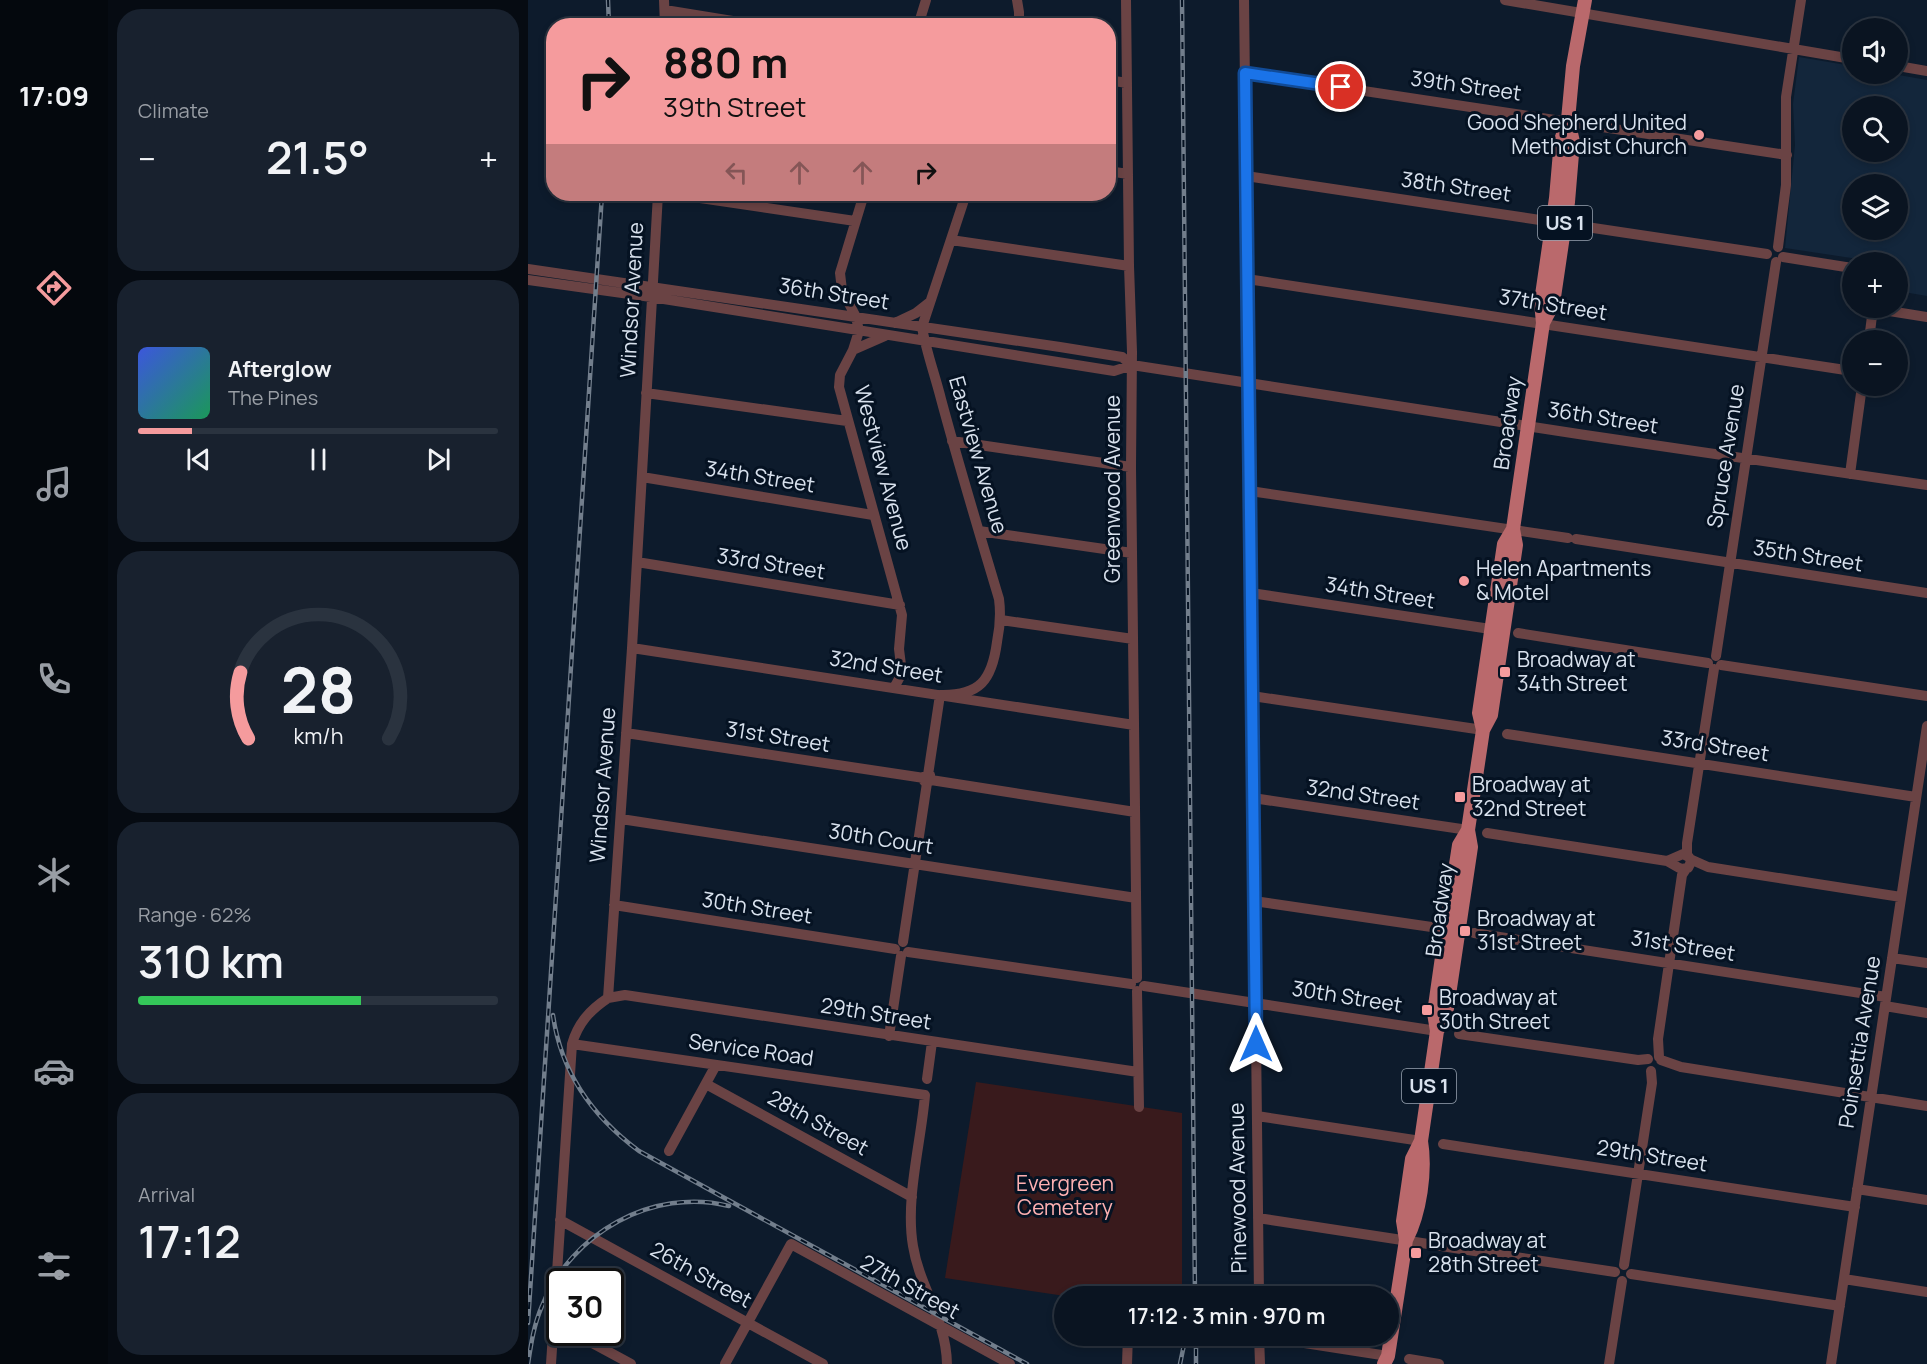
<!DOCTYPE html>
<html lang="en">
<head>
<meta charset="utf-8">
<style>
  :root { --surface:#0a1421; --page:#18212e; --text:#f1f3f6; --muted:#999ea5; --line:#2a333f; --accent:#f59b9d }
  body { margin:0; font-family:Manrope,sans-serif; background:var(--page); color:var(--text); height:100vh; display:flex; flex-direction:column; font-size:22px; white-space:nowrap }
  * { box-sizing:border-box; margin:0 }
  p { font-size:20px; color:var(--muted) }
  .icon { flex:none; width:33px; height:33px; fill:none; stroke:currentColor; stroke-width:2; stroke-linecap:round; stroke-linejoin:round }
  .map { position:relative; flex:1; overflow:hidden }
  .drawer { display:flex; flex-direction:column; gap:9px; padding:9px; background:#060b12; width:420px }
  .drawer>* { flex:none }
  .hud { position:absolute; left:18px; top:18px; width:570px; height:183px; border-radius:24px; box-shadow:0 3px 9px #0003,0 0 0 2px var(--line); background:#f59b9d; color:#111; overflow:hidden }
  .buttons { position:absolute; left:1314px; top:18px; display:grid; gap:12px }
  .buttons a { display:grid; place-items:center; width:66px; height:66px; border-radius:50%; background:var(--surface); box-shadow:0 3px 9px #0003,0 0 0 2px var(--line); font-size:30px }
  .speed { position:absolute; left:18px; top:1268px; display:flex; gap:12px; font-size:30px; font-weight:700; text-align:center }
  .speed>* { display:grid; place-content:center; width:78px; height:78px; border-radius:50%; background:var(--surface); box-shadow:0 3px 9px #0003,0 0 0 2px var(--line); line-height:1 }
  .speed .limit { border:3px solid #111; border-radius:9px; background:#fff; color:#111 }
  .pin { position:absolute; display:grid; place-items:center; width:51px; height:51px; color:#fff; margin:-26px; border:3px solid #fff; border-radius:50%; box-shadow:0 2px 6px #0007 }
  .me { position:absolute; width:66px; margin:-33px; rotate:0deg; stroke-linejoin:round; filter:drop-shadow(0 0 4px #0008) }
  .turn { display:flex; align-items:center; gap:21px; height:126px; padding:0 18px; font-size:27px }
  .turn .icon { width:78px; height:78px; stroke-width:2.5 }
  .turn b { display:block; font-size:42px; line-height:51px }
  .lanes { display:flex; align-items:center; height:57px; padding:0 18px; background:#0003; justify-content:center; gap:30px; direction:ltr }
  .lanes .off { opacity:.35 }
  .big { font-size:45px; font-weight:600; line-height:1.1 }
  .drawer .widget { flex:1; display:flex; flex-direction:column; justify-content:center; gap:9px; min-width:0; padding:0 21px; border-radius:24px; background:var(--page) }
  .drawer .dial { align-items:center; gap:0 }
  .dial svg { height:156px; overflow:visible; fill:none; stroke:var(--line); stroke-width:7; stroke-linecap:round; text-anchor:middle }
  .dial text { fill:var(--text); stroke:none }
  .song { display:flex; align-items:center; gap:18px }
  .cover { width:72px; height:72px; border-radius:9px; background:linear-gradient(135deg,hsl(230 70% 55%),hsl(150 70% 35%)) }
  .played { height:6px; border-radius:3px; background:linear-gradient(90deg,var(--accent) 15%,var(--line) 15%) }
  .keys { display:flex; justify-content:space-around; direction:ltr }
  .heat { display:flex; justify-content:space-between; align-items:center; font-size:33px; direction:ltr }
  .charge { height:9px; border-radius:4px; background:linear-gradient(90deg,#34c759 62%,var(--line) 0) }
  .trip { position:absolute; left:526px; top:1286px; width:345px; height:60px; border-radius:30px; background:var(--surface); box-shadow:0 3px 9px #0003,0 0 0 2px var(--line); font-weight:600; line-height:60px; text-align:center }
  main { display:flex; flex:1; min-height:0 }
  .tab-bar { display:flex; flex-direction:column; width:108px; justify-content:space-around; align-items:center; background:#04080d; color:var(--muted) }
  .tab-bar .icon { width:42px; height:42px }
  .tab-bar .current { color:var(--accent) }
  .tab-bar b { font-size:27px; color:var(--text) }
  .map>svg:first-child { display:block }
</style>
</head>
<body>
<main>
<nav class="tab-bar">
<b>17:09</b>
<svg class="icon current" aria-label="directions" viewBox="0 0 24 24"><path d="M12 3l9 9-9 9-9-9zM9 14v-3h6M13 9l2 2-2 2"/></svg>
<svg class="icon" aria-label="music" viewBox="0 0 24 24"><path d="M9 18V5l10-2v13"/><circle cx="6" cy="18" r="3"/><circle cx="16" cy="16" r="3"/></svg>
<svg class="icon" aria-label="phone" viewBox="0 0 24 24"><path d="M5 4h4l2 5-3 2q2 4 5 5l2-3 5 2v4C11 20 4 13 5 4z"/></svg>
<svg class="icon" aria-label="climate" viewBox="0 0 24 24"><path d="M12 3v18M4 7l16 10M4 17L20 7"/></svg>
<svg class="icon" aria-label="car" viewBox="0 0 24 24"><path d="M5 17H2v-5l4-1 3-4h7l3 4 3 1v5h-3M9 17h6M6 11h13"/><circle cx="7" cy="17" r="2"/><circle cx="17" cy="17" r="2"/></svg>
<svg class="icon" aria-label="filters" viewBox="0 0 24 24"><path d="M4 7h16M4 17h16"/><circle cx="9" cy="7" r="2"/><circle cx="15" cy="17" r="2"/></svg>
</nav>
<section class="drawer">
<div class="widget"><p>Climate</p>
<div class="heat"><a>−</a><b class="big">21.5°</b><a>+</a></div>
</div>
<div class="widget">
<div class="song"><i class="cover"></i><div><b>Afterglow</b><p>The Pines</p></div></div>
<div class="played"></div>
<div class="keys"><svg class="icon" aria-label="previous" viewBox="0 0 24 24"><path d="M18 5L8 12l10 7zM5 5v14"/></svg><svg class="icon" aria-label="pause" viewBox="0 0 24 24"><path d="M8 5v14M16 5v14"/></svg><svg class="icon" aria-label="next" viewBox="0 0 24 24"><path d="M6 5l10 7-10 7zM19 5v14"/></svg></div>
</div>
<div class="widget dial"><svg viewBox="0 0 100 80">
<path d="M14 69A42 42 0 1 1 86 69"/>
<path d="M14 69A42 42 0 0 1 10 35" stroke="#f59b9d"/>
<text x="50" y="56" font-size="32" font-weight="700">28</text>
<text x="50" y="72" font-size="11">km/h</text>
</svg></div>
<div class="widget"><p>Range · 62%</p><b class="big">310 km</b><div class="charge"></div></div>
<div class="widget"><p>Arrival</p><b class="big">17:12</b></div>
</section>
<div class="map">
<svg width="1399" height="1364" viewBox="0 0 1399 1364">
  <rect width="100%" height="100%" fill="#0d1b2c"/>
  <path fill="#13263b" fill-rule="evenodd" d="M1271,57L1324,66V74H1365L1399,80V296L1370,291V262H1350L1257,248L1267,145L1265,104ZM1324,106H1370V152H1324ZM1324,184H1370V230H1324Z"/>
  <path fill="#391a1c" d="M448,1082L654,1113V1296H537L417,1278Z"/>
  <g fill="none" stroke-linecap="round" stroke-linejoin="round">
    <path stroke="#6a4344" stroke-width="10" d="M136,0L137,26
      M489,0L491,12V26
      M598,0L601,266L604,352L603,467L609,978
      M716,0L731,1296
      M977,0L1324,59
      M137,10L236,26
      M390,26L398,0
      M1370,66L1399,71
      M717,73L1259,155
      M580,80L599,83
      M580,171L600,174
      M718,176L1239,254
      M145,194L327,221
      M336,194L312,273L314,290L328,317L331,331L325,350L312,375L311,387L374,615L371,649L374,673L366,688
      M423,240L601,266
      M1250,247L1258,185V97L1273,0
      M1255,257L1324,268
      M0,269L532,347L594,357L604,365
      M719,279L1324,371
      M0,280L123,297L586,371L604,365L1057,435L1399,485
      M1355,310L1399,317
      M367,323L388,313L402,302
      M1341,340L1345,308
      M325,350L357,336
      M118,393L319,421
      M424,441L603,467
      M1322,474L1334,386
      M114,477L345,515
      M722,491L1040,538
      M451,531L604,553
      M1048,539L1399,593
      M109,562L372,605
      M723,593L969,630
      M473,620L605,639
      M990,633L1180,663
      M104,648L606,725
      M1188,656L1248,262
      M1193,665L1399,696
      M412,695C452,696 464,680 469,642C472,627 473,614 471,599C451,532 431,466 413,399C407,375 398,351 394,327L438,194
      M724,696L955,730
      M98,733L396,778
      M979,734L1388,797
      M400,775L412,695
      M403,780L402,775L396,777V781L399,783L403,780L607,812
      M725,798L940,830
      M93,819L608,898
      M959,833L1139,861L1153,869L1160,868L1163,862L1161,857L1155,854L1139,861
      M1159,856V843L1186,669
      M1162,859L1180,867L1373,897
      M726,901L924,930
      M86,905L367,949
      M946,933L1358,997
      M375,942L399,783
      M380,952L603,984
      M1364,958L1399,963
      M616,986L909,1031
      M609,991L611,1107
      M80,998L97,995L610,1072
      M1357,1006L1399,1013
      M931,1034L1110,1060L1120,1059
      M361,1036L373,956
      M44,1044L397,1095C393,1143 377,1199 385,1246C392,1289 418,1318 419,1364
      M1131,1057L1130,1039L1154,875L1158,869
      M1133,1060L1153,1067L1399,1106
      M399,1079L404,1042
      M178,1084L384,1197
      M729,1116L893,1141
      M915,1144L1327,1207
      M141,1151L188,1065
      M1329,1189L1399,1200
      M730,1218L933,1249
      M32,1220L295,1364
      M940,1250L1087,1272
      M1096,1265L1124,1083L1123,1071
      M1103,1274L1312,1306
      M1316,1279L1399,1292
      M44,1332L103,1364
      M731,1335L732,1364
      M731,1336L860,1356
      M881,1359L911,1364
      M23,1364L44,1044C50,1023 62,1010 80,998L104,648L130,194
      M197,1364L263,1244L482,1364
      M599,1364L600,1335
      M1081,1364L1094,1281
      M1303,1364L1399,726"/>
    <path stroke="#ba696c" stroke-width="14" d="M1015,323L1025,304L1040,202L1045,142L1040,120
      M955,730L951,713L976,544L985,529
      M909,1031L918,1015L943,847L940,830L955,730L963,715L988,545L985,529L1015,323L1013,302L1028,198L1033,140L1040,120L1045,66L1057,0
      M878,1240L875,1221L884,1159L893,1141L909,1031L906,1013L918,929L931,845L940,830
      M856,1364L860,1356L878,1240C892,1213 898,1171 893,1141"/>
    <defs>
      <path id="rail" d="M80,0L81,26
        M654,0L667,1296
        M25,1015C33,1073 65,1117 111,1151L499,1364
        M0,1323L74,194
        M668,1335V1364
        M0,1364C3,1344 6,1324 14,1306C43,1233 125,1187 201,1206
        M652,1364L658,1335"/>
    </defs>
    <use href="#rail" stroke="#727e8c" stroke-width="4.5"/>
    <use href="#rail" stroke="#051222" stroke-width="2" stroke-dasharray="7" stroke-linecap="butt"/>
  </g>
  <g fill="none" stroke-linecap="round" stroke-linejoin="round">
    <defs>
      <path id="route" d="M728,1044L717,73L813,87"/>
    </defs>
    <use href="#route" stroke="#114b97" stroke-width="15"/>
    <use href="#route" stroke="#1a73e8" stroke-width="10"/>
  </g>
  <g fill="#f59b9d" stroke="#051222" stroke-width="2">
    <circle cx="1171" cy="135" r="6"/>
    <circle cx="936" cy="581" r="6"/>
    <rect x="971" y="666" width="12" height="12" rx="3"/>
    <rect x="926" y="791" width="12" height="12" rx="3"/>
    <rect x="931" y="925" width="12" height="12" rx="3"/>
    <rect x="893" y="1004" width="12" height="12" rx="3"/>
    <rect x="882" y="1247" width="12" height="12" rx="3"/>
  </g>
  <g text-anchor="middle" stroke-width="6" stroke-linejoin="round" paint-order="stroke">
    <g fill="#051222" stroke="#99a4b1" stroke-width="1.5">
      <rect x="1010" y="206" width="54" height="34" rx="4.5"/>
      <rect x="874" y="1069" width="54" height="34" rx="4.5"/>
    </g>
    <g font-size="20" font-weight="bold" fill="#d9e2ee">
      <text x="1037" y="230">US 1</text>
      <text x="901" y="1093">US 1</text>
    </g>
    <g font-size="21" fill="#d9e2ee" stroke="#051222">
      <text transform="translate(938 86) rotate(8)" y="7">39th Street</text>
      <text transform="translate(928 187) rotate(8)" y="7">38th Street</text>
      <text transform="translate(306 294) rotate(9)" y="7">36th Street</text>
      <text transform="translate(104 300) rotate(-87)" y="7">Windsor Avenue</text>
      <text transform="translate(1025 305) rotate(9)" y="7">37th Street</text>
      <text transform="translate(1075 418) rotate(9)" y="7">36th Street</text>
      <text transform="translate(980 423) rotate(-82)" y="7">Broadway</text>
      <text transform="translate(450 455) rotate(74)" y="7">Eastview Avenue</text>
      <text transform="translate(1198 456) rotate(-81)" y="7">Spruce Avenue</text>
      <text transform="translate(355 468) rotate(75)" y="7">Westview Avenue</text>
      <text transform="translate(232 477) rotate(9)" y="7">34th Street</text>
      <text transform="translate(585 489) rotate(-90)" y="7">Greenwood Avenue</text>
      <text transform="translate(1280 556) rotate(9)" y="7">35th Street</text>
      <text transform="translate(243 564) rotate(9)" y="7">33rd Street</text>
      <text transform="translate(852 593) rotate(9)" y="7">34th Street</text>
      <text transform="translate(358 667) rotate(9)" y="7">32nd Street</text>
      <text transform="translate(250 737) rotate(9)" y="7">31st Street</text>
      <text transform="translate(1187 746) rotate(9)" y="7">33rd Street</text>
      <text transform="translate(75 785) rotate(-86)" y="7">Windsor Avenue</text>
      <text transform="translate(835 795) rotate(8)" y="7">32nd Street</text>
      <text transform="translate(353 839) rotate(9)" y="7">30th Court</text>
      <text transform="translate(229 908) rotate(9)" y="7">30th Street</text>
      <text transform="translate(912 910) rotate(-82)" y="7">Broadway</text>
      <text transform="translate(1155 946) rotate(9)" y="7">31st Street</text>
      <text transform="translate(819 997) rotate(9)" y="7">30th Street</text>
      <text transform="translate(348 1014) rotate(9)" y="7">29th Street</text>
      <text transform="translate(1332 1042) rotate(-81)" y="7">Poinsettia Avenue</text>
      <text transform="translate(223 1050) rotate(8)" y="7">Service Road</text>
      <text transform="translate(290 1123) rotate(29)" y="7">28th Street</text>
      <text transform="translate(1124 1156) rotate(9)" y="7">29th Street</text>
      <text transform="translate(710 1188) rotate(-91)" y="7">Pinewood Avenue</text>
      <text transform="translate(173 1275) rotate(29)" y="7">26th Street</text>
      <text transform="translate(382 1287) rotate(29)" y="7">27th Street</text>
    </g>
    <g font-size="21" fill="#d9e2ee" stroke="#051222" text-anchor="start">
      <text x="1159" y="130" text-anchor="end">Good Shepherd United<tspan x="1159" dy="24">Methodist Church</tspan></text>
      <text x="948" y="576">Helen Apartments<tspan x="948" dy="24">&amp; Motel</tspan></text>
      <text x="989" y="667">Broadway at<tspan x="989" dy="24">34th Street</tspan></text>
      <text x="944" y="792">Broadway at<tspan x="944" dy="24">32nd Street</tspan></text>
      <text x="949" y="926">Broadway at<tspan x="949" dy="24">31st Street</tspan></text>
      <text x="911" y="1005">Broadway at<tspan x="911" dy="24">30th Street</tspan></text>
      <text x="900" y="1248">Broadway at<tspan x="900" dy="24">28th Street</tspan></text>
    </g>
    <g font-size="21" fill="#feb0b1" stroke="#051222">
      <text x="537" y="1191">Evergreen<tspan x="537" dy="24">Cemetery</tspan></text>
    </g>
  </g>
</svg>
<div class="buttons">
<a><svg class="icon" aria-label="sound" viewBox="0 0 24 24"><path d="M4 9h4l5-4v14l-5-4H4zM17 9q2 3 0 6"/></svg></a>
<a><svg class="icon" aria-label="search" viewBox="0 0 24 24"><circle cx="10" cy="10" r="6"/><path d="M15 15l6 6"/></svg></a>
<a><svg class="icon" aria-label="layers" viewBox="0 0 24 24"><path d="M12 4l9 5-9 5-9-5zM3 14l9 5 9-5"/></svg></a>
<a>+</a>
<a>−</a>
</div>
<div class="speed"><div class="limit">30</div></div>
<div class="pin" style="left:813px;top:87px;background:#d93025"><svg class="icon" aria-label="arrive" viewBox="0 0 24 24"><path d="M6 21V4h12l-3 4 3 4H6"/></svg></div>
<svg class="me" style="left:728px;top:1044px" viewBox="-20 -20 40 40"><path d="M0-17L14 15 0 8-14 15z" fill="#1a73e8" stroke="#fff" stroke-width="4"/></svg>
<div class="trip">17:12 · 3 min · 970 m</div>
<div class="hud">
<div class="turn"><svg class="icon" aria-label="right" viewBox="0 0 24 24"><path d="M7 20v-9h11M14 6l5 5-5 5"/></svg><div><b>880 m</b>39th Street</div></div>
<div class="lanes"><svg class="icon off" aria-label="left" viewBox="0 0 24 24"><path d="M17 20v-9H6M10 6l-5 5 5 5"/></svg><svg class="icon off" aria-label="ahead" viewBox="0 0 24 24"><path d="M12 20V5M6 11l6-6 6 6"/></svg><svg class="icon off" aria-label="ahead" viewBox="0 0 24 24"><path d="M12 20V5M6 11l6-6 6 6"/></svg><svg class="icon" aria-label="right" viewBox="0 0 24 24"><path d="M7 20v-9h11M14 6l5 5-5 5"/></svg></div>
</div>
</div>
</main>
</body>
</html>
